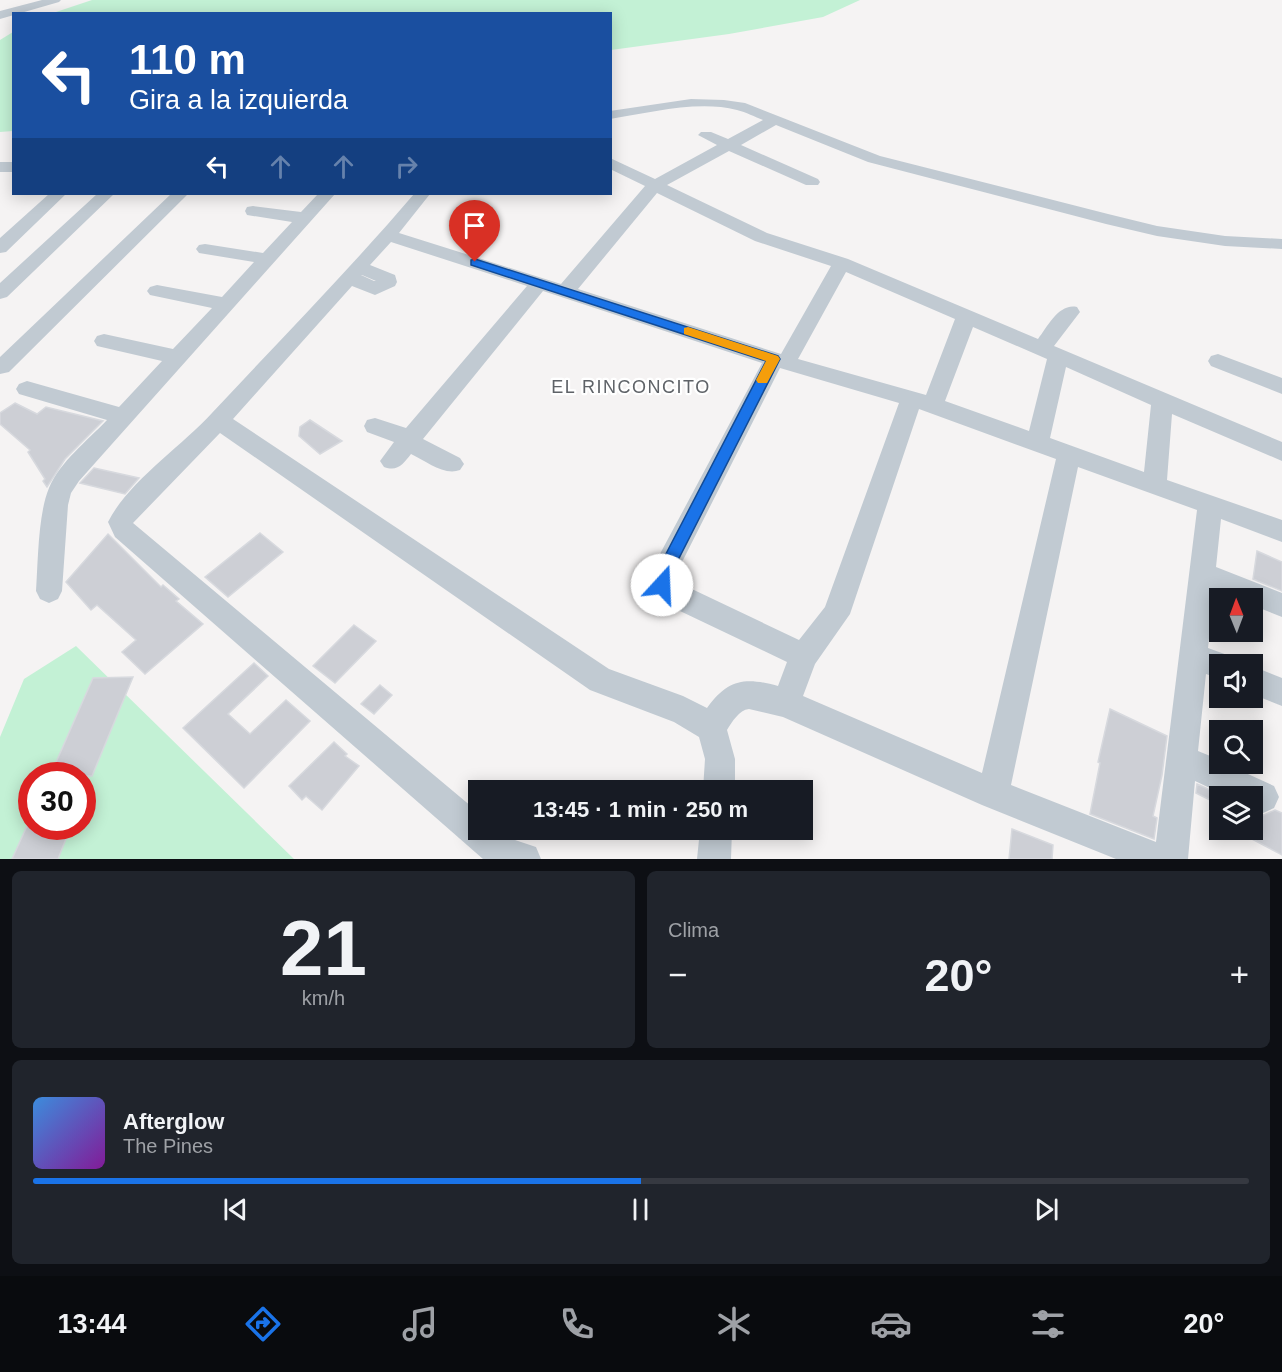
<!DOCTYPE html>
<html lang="es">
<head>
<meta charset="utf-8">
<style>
  :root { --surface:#171b24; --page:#20242c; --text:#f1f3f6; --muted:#9ea1a6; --line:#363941; --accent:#1a73e8 }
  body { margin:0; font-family:Arial,sans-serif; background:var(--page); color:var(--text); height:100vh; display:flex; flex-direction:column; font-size:22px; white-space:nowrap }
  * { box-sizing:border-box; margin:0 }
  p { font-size:20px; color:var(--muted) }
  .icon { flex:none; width:33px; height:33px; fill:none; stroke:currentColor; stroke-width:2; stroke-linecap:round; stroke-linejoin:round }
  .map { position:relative; height:859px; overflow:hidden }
  .sheet { display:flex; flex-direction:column; gap:12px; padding:12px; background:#0d0f14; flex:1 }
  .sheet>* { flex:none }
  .guide { position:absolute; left:12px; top:12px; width:600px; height:183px; border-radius:0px; box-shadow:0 3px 15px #0003; background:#1a4fa0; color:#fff; overflow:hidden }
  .needle { width:39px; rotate:359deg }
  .controls { position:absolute; left:1209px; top:588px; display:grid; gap:12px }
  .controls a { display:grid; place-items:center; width:54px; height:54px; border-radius:0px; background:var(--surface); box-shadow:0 3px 15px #0003; font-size:30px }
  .speed { position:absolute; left:18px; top:762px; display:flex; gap:12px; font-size:30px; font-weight:700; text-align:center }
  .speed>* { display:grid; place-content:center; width:78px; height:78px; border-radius:50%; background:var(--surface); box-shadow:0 3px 15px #0003; line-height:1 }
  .speed .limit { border:9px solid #d22; background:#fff; color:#111 }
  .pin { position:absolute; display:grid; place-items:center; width:51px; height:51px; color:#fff; margin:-62px -26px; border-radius:50% 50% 50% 0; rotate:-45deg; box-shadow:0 0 6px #0007 }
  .pin .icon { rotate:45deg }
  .me { position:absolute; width:66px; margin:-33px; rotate:20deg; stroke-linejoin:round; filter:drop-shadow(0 0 4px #0008) }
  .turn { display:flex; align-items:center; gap:21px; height:126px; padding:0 18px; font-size:27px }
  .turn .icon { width:78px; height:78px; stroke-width:2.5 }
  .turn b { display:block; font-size:42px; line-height:51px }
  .lanes { display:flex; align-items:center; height:57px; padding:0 18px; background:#0003; justify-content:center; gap:30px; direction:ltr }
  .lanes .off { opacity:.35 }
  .big { font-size:45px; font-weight:600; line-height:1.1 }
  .sheet .card { flex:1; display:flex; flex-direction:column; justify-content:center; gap:9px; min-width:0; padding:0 21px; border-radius:9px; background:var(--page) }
  .sheet .dial { align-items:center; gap:0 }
  .dial b { font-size:78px; line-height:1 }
  .song { display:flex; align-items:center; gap:18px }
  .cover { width:72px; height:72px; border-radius:9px; background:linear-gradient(135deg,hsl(210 70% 55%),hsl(290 70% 35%)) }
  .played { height:6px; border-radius:3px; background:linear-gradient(90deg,var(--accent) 50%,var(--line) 50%) }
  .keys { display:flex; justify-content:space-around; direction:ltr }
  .heat { display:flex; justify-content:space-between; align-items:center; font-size:33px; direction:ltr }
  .sheet .tiles { flex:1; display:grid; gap:12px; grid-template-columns:1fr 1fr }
  .card:last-child { grid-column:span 2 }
  .trip { position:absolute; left:468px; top:780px; width:345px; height:60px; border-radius:0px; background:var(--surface); box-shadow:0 3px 15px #0003; font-weight:600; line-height:60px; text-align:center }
  .dock { display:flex; height:96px; justify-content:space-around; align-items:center; background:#090b0e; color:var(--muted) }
  .dock .icon { width:42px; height:42px }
  .dock .active { color:var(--accent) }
  .dock b { font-size:27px; color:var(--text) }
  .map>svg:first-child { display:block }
</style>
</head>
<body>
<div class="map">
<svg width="1282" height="859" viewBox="0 0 1282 859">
  <rect width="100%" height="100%" fill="#f5f3f3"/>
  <path fill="#c3f1d5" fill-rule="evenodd" d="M92,0H860L823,17L729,34L611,50L610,14L53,13Z
    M13,32V131L0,132V40Z
    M76,646L294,859H0V737L24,679ZM32,776H82V826H32Z"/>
  <path fill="#cdcfd5" stroke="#d7d9de" stroke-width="1.5" d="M15,403L37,414L46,407L103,421L65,459L47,487L43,481L45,479L28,452L30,450L0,424V413Z
    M310,420L342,441L320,454L299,436L300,427Z
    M94,468L139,478L125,494L80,483Z
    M260,533L283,552L228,597L205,577Z
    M108,534L161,587L163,585L179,599L176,601L203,624L145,674L122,652L136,640L97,605L91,610L66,582Z
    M1257,551L1282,562V591L1253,579Z
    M354,625L376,641L335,683L313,666Z
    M254,663L268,676L228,714L250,734L286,700L310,721L244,788L183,728Z
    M133,677L92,776H50L93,678Z
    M380,685L392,695L374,714L361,704Z
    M1110,709L1167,736L1162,775L1153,816L1157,818L1154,839L1090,814L1100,763L1098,762Z
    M334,742L347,754L345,756L359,766L322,810L306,796L302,800L289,786Z
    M1197,784L1223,796H1220V805L1196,793Z
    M1275,810L1282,813V855L1252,839V812L1264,815Z
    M27,826H71L58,859H12Z
    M1012,829L1053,845L1052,859H1009Z"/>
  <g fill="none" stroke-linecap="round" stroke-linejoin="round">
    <path fill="#c1cad2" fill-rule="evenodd" d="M42,0H61L59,2L0,19V11Z
      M691,99L724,100L745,103L880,156L1108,214L1157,226L1225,236L1282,239V249L1225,246L1157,236L1106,224L868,162L776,125L741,145L818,179L820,182L818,185H806L729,151L667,185L767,233L848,259L1038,339C1048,326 1059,303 1077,307L1080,312L1054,346L1282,442V461L1172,414L1167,480L1282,520V542L1221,519L1216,567L1282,593V617L1252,605V598H1235L1214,590L1208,648L1230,656L1234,664H1220V679L1206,674L1198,751L1220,760V764H1226L1274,786L1279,797L1274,808L1263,813L1252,809V796H1227L1195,781L1188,859H1116L982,805L783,717L749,709C739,710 732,722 727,730L735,759V790H703L705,759L699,737L674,722L590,690L220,433L133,523L478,812V830H499L509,838L536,847L541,859H483L115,537L108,522C128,482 181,447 212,413C279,341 350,269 414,194H430L399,233L561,284L645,186L610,169V158L655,179L717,145L698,135L701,132H711L728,139L763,120C755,117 746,112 737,110C697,100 650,113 610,119V111ZM657,193L755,241L831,266L781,354L578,289ZM391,242L527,286L406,428L375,418L367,420L364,426L367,432L394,442L380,461L384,467C398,472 403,464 411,454C426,461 444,476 460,470L464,464L460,458L423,439L543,291L762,363L653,567L648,585L659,601L787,662L778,686C745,677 728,679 707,708L683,696L609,669L233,419L352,286L375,295L395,286L397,282L395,275L370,265ZM846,272L955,319L926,395L798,359ZM361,275H362L376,281H374ZM973,327L1047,359L1029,431L945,401ZM1066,367L1151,405L1144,472L1050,438ZM780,368L899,403L825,607L799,640L675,581V576ZM919,409L1056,459L982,773L803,696L815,664L850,614ZM1078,467L1197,510L1156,842L1011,785Z
      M0,162H14V172H0Z
      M49,194H66L6,252L0,253V238Z
      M97,194H114L7,297L0,299V283Z
      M171,194H188L9,372L0,374V357Z
      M318,194H335L79,481L71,493L68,505L62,591L58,599L49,603L40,599L36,591C38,562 38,514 49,488C60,462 87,441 107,420L19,394L16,389L19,384L27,381L119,407L162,361L97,346L94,341L97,336L104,334L173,349L212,308L150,295L147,291L150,287L157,285L222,297L254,262L199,253L196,249L199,245L205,244L263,253L292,222L247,215L245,211L247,207L253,206L301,212Z
      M1218,354L1282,378V394L1211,366L1208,361L1211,356Z
      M1252,666L1282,678V706L1252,694Z
      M700,830H732L731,859H697Z"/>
  </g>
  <path fill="#1a73e8" stroke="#114b97" stroke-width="1.5" d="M475,259L778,356L780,359L670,576L667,590L662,592L656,590L653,585L655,575L766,361L471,265V260Z"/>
  <path fill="#f59e0b" d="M688,327L778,356L780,359L767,383H758L756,380L766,361L684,334V328Z"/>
  <g text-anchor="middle" stroke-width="4.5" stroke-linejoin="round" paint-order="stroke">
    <g font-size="18" letter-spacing="1.5" fill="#5f6368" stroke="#fff">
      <text x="631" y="393">EL RINCONCITO</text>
    </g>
  </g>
</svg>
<div class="controls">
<a><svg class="needle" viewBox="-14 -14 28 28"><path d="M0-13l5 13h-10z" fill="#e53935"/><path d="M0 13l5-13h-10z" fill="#9ea1a6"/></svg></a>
<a><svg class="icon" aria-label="sound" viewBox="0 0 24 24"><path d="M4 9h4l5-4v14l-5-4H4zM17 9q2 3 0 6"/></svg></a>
<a><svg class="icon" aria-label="search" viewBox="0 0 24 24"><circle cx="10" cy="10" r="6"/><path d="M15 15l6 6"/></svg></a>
<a><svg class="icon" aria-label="layers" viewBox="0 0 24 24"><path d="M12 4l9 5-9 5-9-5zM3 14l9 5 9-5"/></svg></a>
</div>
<div class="speed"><div class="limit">30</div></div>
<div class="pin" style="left:475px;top:262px;background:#d93025"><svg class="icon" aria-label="arrive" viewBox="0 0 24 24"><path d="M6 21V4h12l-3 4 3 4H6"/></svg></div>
<svg class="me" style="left:662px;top:585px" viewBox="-20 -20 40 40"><circle r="19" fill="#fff"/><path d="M0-13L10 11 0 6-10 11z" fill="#1a73e8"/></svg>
<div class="trip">13:45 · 1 min · 250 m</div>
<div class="guide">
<div class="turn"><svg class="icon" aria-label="left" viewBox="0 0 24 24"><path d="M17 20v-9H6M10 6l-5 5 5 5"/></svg><div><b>110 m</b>Gira a la izquierda</div></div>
<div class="lanes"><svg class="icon" aria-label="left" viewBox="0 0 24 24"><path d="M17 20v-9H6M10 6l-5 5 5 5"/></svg><svg class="icon off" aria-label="ahead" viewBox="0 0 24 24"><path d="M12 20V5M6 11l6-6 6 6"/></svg><svg class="icon off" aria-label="ahead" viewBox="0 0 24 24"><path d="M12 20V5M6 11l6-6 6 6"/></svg><svg class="icon off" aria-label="right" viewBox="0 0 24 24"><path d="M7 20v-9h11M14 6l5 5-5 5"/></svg></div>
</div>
</div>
<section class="sheet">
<div class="tiles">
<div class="card dial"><b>21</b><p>km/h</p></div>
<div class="card"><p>Clima</p>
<div class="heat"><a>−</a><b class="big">20°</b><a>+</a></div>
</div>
<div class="card">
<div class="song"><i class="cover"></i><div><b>Afterglow</b><p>The Pines</p></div></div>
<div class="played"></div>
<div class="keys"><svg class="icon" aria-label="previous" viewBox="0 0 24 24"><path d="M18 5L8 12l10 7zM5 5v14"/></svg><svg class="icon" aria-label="pause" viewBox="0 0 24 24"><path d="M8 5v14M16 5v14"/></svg><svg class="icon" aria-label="next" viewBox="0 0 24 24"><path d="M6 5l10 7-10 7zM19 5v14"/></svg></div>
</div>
</div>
</section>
<nav class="dock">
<b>13:44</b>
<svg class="icon active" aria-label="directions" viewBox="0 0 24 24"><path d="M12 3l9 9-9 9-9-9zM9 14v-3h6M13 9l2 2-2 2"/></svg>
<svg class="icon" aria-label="music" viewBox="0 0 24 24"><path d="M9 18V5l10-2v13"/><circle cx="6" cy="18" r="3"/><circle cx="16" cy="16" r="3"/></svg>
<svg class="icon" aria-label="phone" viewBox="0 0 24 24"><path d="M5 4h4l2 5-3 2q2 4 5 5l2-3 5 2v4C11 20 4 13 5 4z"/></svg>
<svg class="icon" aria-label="climate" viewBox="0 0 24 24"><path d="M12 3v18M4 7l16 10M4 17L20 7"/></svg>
<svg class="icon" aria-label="car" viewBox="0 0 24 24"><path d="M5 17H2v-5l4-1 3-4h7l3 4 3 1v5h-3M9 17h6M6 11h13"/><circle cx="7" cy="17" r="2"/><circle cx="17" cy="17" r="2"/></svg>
<svg class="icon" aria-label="filters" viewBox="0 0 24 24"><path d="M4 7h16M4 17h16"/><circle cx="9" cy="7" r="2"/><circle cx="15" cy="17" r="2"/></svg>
<b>20°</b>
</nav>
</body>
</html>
